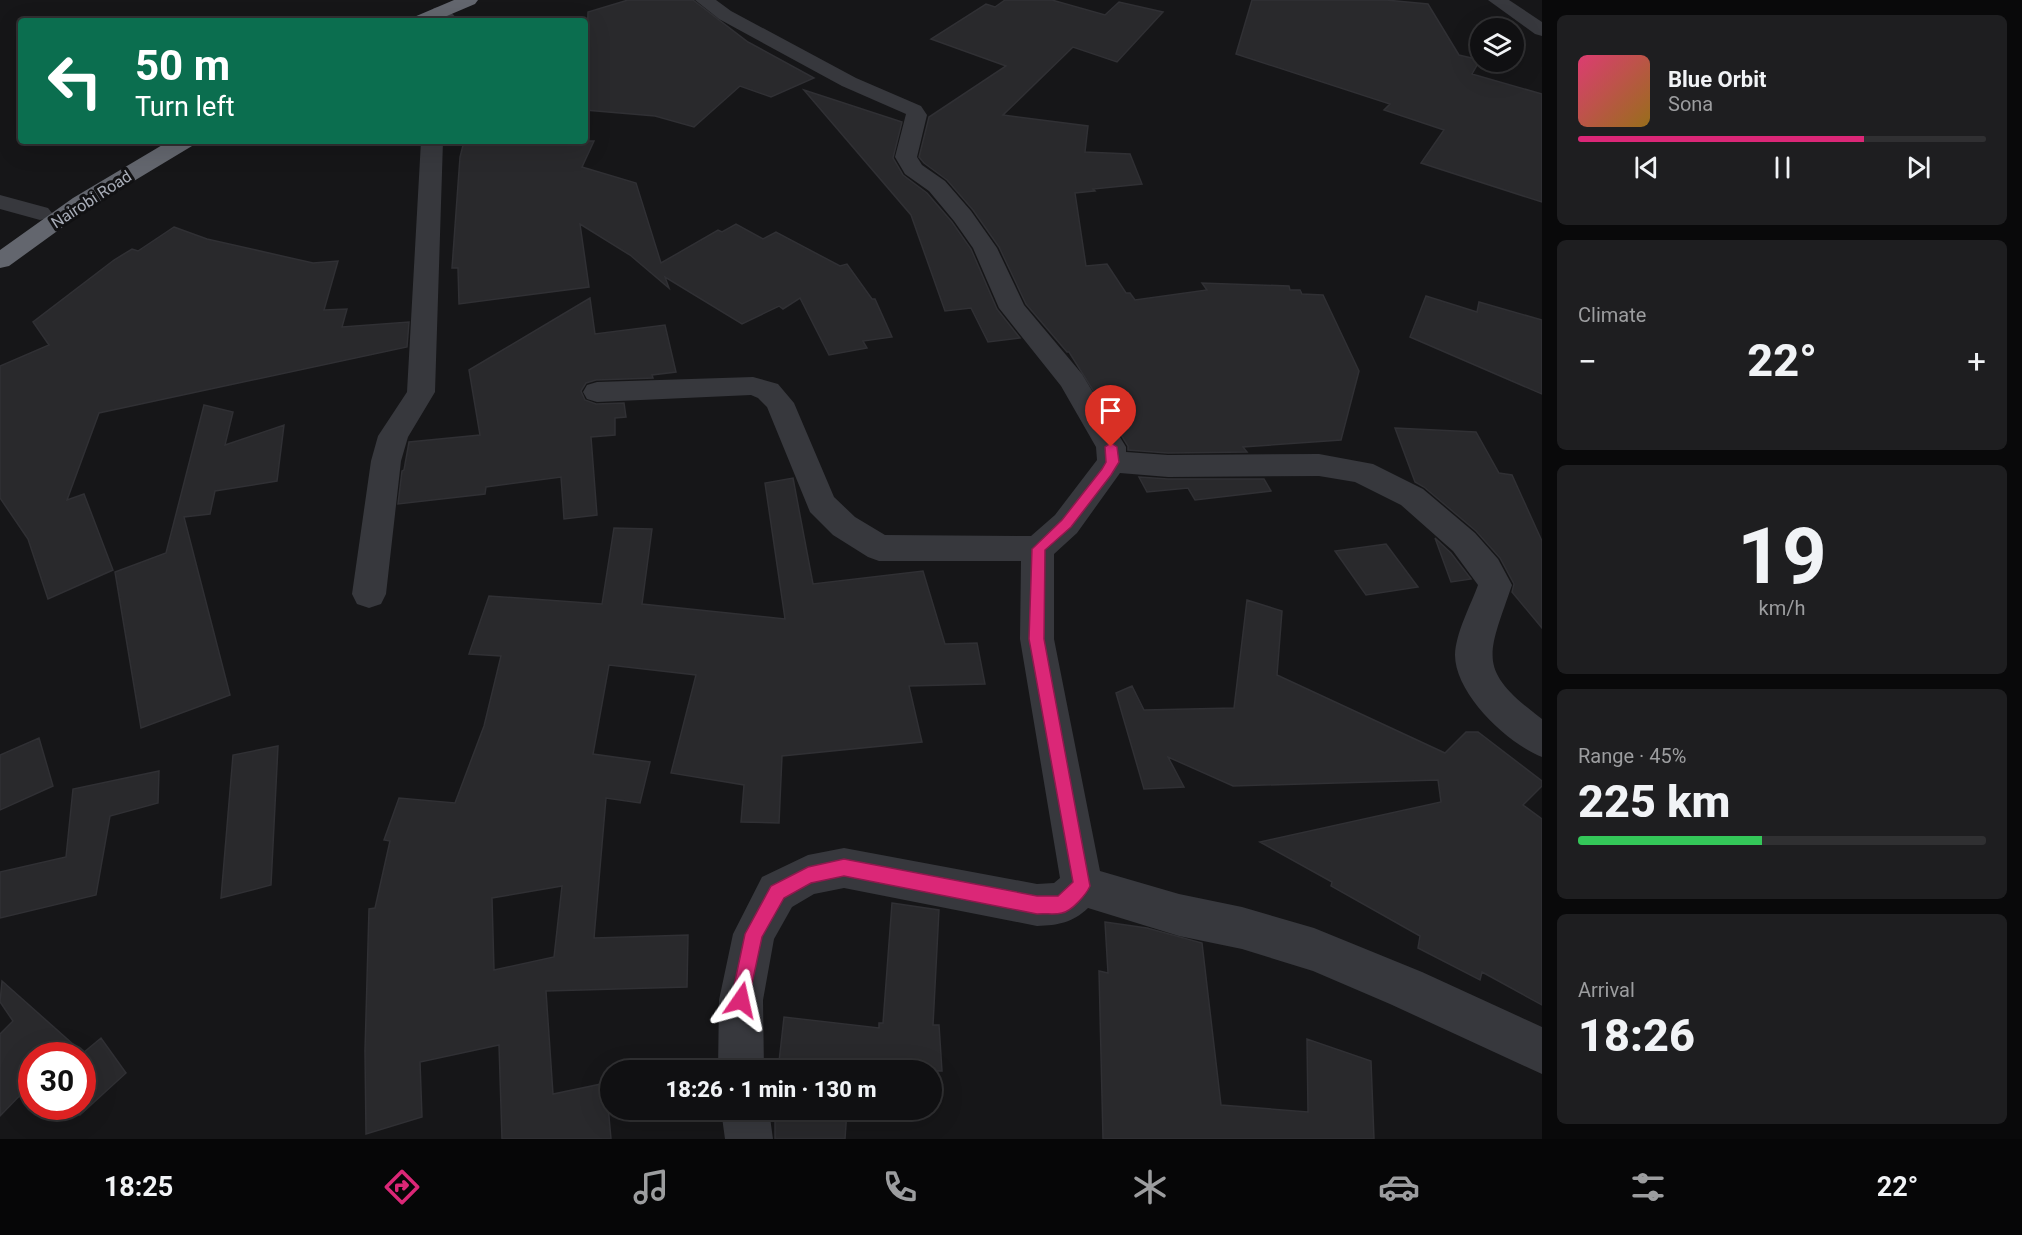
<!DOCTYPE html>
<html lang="en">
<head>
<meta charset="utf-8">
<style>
  :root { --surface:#101012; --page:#1e1e20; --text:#f1f3f6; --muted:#9c9d9f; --line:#303032; --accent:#db2777 }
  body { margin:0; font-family:Roboto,sans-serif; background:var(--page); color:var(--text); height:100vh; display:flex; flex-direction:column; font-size:22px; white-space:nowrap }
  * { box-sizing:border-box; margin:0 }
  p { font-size:20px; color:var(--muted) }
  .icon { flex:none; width:33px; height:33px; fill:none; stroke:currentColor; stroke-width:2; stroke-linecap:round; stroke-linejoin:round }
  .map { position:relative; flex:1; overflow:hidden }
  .panel { display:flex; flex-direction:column; gap:15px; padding:15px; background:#09090a; width:480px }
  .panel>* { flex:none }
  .guide { position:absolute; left:18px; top:18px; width:570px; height:126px; border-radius:6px; box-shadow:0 6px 24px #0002,0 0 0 2px var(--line); background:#0b6e4f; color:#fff; overflow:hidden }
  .buttons { position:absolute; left:1470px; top:18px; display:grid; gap:12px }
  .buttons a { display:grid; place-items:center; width:54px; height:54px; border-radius:50%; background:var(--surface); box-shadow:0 6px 24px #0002,0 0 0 2px var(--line); font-size:30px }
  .speed { position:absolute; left:18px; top:1042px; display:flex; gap:12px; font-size:30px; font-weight:700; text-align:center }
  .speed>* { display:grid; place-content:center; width:78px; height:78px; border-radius:50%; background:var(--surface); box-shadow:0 6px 24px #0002,0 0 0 2px var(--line); line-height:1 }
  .speed .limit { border:9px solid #d22; background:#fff; color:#111 }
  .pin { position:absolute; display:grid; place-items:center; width:51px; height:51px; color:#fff; margin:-62px -26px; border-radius:50% 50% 50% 0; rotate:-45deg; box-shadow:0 0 6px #0007 }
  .pin .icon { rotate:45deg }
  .me { position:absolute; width:66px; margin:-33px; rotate:11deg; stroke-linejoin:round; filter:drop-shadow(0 0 4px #0008) }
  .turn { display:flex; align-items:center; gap:21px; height:126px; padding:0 18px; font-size:27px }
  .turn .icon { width:78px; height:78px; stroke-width:2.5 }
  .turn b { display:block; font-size:42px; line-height:51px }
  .big { font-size:45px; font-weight:800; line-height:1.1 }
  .panel .tile { flex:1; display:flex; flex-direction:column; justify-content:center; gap:9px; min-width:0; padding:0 21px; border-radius:9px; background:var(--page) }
  .panel .dial { align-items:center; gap:0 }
  .dial b { font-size:78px; line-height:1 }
  .song { display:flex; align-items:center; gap:18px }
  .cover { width:72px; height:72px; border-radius:9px; background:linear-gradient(135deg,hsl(340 70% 55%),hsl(40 70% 35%)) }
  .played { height:6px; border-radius:3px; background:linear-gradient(90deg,var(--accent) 70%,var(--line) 70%) }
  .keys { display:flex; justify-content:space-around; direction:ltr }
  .heat { display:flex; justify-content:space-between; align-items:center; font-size:33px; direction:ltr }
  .charge { height:9px; border-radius:4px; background:linear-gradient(90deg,#34c759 45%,var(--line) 0) }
  .trip { position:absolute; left:600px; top:1060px; width:342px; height:60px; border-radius:30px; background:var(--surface); box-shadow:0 6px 24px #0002,0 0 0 2px var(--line); font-weight:800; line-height:60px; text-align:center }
  .tab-bar { display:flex; height:96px; justify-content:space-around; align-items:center; background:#060607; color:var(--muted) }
  .tab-bar .icon { width:42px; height:42px }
  .tab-bar .on { color:var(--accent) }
  .tab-bar b { font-size:27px; color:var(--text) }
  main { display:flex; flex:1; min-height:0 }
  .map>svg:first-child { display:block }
</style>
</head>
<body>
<main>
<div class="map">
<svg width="1542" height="1139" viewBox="0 0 1542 1139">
  <rect width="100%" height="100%" fill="#161618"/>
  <path fill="#29292c" stroke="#303034" stroke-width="1.5" fill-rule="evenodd" d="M628,0H693L748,42L814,78L771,97L740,86L694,127L655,116L585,110L588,12Z
    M1005,0H1052L1105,15L1119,2L1163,12L1117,62L1073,47L1003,115L1088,126L1085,152L1130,154L1142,184L1093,189L1095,191L1075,193L1086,266L1107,264L1126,293H1130L1135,300L1207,290L1202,283L1289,286L1290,290H1300L1302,294L1323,295L1359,371L1341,440L1243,447L1247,452L1168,453L1128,450V446L1069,352H1067L1026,304L999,247L973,210L947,180L924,163L919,157L929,117L1006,66L931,39L986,4L995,7Z
    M1252,0H1386L1428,4L1459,55L1480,60L1472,74L1542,94V202L1421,163L1444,130L1384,110L1390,104L1236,54Z
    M804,90L902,122L893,158L903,175L927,193L952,222L971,249L997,309L1020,338L988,342L971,308L945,311L911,215Z
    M464,141H594L582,167L636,183L661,263L718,230L722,232L736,224L763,239L776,232L840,266L847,264L872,299H875L892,337L863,341L867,348L829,355L800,298L783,309L779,306L742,324L665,277L669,288L630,255L580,224L589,287L459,304L458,268H452L460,157Z
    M174,227L207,239L313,263L338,261L324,310L347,309L342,327L409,322L407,347L99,413L67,500L84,494L113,570L48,599L28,539L0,498V366L49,345L33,322L114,260L132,249L138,251Z
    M1426,296L1477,312L1479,302L1542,320V394L1410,337Z
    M590,298L595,334L665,325L676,372L652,375L653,378L596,380L586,383L581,391L585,400L596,404L624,403L626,417L615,418V435L591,437L597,515L564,519L561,477L486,487L485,494L398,504L402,471L404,470L409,442L480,435L469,370Z
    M204,405L233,412L225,445L284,425L277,481L215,491L210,514L184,517L230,695L141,728L115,572L166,553Z
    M1395,428L1476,432L1499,473L1512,475L1542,541V628L1512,592L1514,584L1500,558L1476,531L1424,487L1415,482Z
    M1139,477L1168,479H1264L1271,491L1195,500L1188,488L1147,492Z
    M793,478L813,584L923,571L945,644L977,643L985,684L909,686L922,742L782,756L779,823L741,822L744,785L671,773L696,675L609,665L593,754L650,762L640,803L606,798L594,938L688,935L687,987L546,991L553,1094L606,1083L611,1139H502L499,1045L420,1062L422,1117L366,1134L365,1051L369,909L375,908L390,841L384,840L399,798L455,803L484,726L501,656L469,654L489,596L602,604L614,528L652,529L642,604L785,619L765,483ZM562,886L554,957L494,970L492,898Z
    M1435,538L1451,553L1471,579L1451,582Z
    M1386,544L1418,587L1366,595L1335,551Z
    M1247,600L1282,611L1277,675L1445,753L1466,732H1478L1542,781V786L1523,805L1542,819V1005L1482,972L1480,980L1418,948L1420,936L1331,886L1332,882L1260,842L1441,802L1438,780L1233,786L1168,757L1184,787L1144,789L1116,693L1132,686L1144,710L1234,708Z
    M39,738L53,786L0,810V755Z
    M278,746L271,885L221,898L233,755Z
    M159,771L158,803L110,816L96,895L0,918V872L66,857L73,789Z
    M892,903L939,910L933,1025H939L942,1071H778L784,1017L879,1028V1023H883Z
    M1105,922L1147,928L1202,943L1221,1105L1308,1112L1307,1039L1371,1061L1374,1139H1103L1099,971L1108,973Z
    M2,981L83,1053L101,1038L126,1073L80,1115L74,1107H82V1056H32V1083L0,1116V1034L13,1021L0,1002Z
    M775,1110H847L845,1139H775Z"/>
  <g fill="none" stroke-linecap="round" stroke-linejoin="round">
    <path fill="#37383d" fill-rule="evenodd" d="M695,0H716L731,11L856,78L921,106L927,115L917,157L922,165L945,181L971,211L997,248L1024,305L1082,374L1126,447V452L1168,455L1319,454L1373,464L1423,489L1475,533L1498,559L1512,585C1488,656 1475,669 1542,719V757C1508,744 1455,694 1455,655C1456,632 1470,607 1478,585L1453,551L1401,505L1355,482L1319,476L1168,477L1120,473L1077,533L1054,554V639L1100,871L1179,894L1242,907L1314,928L1422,972L1542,1027V1074L1390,1004L1313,971L1242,949L1179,936L1088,908C1072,923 1059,925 1037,926L844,888L814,894L792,907L774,939L763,1000L764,1071H718L719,1000L733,934L762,877L808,855L844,848L1037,884L1054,883L1060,878L1020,639L1021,561H879L868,557L833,535L810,512L767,407L758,398L751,395L597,402L587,399L583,392L587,385L597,382L753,377L778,384L794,403L834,497L855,517L885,535L1031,536L1055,515L1097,460L1096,447L1061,386L999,308L973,248L954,221L929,191L905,174L895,157L906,114L842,86L719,19Z
      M1488,0H1509L1542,22V36L1535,34Z
      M440,7L446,8L460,21H440L431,12L434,8Z
      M421,141H443L435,392L408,437L401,461L386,594L381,604L369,608L357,604L352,594L371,461L378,436L407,392Z
      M0,195L48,208L52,213L48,218L40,220L0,209Z
      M721,1110H769L773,1139H725Z"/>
    <path fill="#63666e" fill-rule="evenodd" d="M454,0H478L475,4L435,21H411L414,17Z
      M169,141H195L192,146L89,208L9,266L0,268V250L73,198Z"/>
  </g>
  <path fill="#db2777" stroke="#8e194d" stroke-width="1.5" d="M1111,443L1117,447L1119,462L1111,475L1071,527L1045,550L1044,639L1090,886C1086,895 1072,911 1062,913C1054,915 1045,913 1037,914L844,876L811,883L784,898L762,937L747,1007L741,1009L734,1007L731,1000L745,934L771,886L808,867L844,859L1037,896H1058L1073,882L1029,639L1032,549L1062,520L1102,469L1106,462L1105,447Z"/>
  <g text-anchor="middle" stroke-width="6" stroke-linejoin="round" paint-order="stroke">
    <g font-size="16" fill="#a8adb8" stroke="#111113">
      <text transform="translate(91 199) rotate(-33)" y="6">Nairobi Road</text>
    </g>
  </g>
</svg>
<div class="buttons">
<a><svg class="icon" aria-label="layers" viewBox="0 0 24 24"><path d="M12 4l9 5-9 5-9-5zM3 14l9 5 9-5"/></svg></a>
</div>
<div class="speed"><div class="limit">30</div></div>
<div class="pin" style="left:1111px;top:447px;background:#d93025"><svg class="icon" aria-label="arrive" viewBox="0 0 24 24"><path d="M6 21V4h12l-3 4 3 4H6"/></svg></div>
<svg class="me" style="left:741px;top:1000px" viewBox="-20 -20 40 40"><path d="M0-17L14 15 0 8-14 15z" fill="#db2777" stroke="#fff" stroke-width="4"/></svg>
<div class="trip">18:26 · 1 min · 130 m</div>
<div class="guide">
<div class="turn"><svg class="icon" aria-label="left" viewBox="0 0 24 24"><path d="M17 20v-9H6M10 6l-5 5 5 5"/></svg><div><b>50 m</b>Turn left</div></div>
</div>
</div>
<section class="panel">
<div class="tile">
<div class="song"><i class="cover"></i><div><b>Blue Orbit</b><p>Sona</p></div></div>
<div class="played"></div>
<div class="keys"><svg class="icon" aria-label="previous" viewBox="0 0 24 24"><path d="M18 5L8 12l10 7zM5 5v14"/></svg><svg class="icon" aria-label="pause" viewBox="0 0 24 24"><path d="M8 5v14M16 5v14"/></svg><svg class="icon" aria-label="next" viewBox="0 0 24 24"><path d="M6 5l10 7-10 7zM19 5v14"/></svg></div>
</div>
<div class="tile"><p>Climate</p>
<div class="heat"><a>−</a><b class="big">22°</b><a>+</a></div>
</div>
<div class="tile dial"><b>19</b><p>km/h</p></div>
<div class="tile"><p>Range · 45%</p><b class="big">225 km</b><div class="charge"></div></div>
<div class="tile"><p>Arrival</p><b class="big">18:26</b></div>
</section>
</main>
<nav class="tab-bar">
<b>18:25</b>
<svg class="icon on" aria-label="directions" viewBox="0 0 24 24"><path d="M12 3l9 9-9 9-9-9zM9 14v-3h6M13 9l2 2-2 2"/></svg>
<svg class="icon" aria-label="music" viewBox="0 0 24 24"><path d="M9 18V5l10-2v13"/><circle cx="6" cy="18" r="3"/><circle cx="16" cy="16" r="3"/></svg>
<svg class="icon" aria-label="phone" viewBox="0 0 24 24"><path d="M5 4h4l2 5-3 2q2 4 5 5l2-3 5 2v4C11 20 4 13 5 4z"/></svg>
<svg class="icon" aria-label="climate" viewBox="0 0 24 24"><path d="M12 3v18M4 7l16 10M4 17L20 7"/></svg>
<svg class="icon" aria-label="car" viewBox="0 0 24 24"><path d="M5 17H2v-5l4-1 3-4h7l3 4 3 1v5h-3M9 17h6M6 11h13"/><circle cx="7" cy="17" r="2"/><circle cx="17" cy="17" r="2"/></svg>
<svg class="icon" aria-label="filters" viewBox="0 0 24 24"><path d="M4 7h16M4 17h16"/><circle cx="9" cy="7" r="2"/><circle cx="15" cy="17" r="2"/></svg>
<b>22°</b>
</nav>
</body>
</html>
